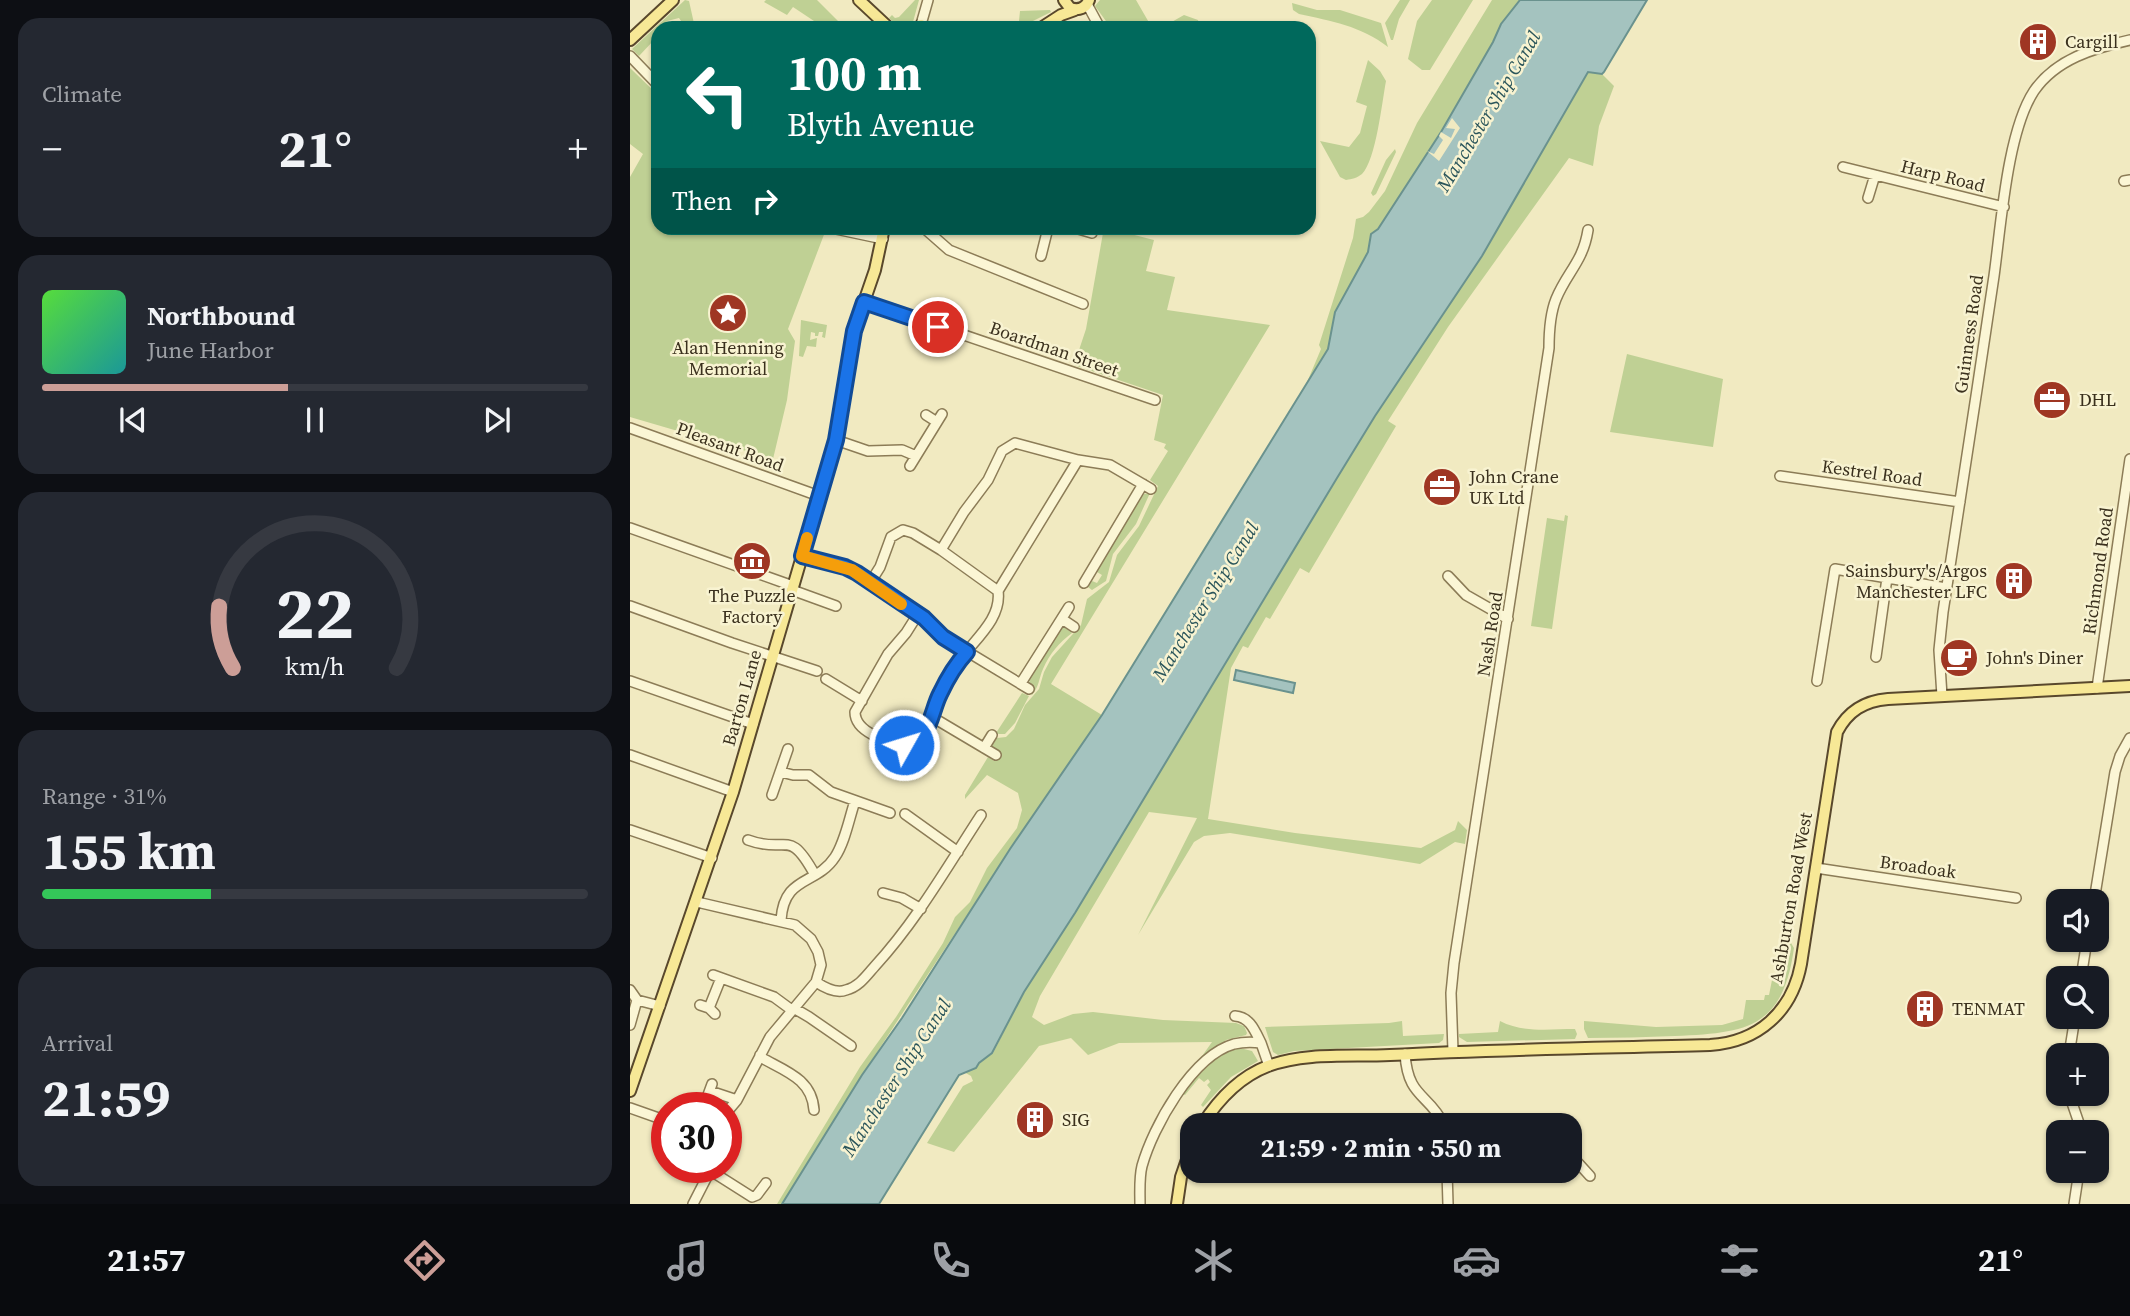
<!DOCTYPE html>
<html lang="en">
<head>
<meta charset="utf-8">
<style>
  :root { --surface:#171b24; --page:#242831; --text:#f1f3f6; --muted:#9ea1a6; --line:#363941; --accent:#cc9e97 }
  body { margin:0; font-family:"Source Serif 4",serif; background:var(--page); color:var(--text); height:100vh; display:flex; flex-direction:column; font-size:26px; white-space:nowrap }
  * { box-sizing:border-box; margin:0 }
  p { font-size:23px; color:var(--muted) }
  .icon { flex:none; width:38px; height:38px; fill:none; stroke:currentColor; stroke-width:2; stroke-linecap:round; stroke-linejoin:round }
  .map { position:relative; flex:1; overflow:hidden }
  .side { display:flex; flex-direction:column; gap:18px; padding:18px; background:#0d0f14; width:630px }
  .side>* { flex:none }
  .banner { position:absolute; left:21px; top:21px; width:665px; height:214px; border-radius:21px; box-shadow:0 2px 5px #0004; background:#00695c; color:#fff; overflow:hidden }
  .fabs { position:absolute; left:1416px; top:889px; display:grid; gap:14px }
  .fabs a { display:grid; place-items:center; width:63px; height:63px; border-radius:14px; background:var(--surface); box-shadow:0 2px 5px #0004; font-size:35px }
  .speed { position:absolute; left:21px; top:1092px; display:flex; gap:14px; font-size:35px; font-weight:700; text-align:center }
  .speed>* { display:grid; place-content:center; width:91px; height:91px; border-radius:50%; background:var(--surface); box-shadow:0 2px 5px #0004; line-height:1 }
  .speed .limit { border:10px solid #d22; background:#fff; color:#111 }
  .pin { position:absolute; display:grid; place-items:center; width:60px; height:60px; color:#fff; margin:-30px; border:4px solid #fff; border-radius:50%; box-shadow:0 2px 7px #0007 }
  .me { position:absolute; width:77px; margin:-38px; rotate:51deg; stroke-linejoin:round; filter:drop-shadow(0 0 5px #0008) }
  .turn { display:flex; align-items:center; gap:24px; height:147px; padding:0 21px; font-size:32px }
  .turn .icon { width:91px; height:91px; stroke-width:2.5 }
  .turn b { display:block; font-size:49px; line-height:60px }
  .then { display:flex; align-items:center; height:66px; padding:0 21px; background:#0003; gap:14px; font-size:26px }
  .big { font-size:52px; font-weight:700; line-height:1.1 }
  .side .tile { flex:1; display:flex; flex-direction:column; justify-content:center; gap:10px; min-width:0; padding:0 24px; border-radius:21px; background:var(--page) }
  .side .dial { align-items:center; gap:0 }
  .dial svg { height:182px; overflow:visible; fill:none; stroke:var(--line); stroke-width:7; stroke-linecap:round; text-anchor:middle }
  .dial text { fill:var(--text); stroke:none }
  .song { display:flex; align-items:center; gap:21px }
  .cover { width:84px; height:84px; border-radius:10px; background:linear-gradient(135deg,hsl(110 70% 55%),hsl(180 70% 35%)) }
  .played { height:7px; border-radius:4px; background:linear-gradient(90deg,var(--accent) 45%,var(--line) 45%) }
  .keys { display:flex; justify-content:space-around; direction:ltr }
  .heat { display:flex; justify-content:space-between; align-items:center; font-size:38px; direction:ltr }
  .charge { height:10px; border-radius:5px; background:linear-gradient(90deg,#34c759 31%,var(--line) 0) }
  .trip { position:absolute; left:550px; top:1113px; width:402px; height:70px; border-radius:21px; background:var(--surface); box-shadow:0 2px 5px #0004; font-weight:700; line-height:70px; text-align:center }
  .dock { display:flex; height:112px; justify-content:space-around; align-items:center; background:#090b0e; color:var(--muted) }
  .dock .icon { width:49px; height:49px }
  .dock .on { color:var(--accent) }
  .dock b { font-size:32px; color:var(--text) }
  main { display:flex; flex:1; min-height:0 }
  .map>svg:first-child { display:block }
</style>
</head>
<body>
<main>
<section class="side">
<div class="tile"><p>Climate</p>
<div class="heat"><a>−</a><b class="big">21°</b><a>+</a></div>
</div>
<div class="tile">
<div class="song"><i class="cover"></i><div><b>Northbound</b><p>June Harbor</p></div></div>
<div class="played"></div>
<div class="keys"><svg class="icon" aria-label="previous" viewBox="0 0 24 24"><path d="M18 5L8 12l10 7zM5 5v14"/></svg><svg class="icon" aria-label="pause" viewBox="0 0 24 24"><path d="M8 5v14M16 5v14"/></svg><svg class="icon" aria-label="next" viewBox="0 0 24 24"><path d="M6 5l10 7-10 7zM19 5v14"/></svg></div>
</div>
<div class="tile dial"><svg viewBox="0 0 100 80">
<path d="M14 69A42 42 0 1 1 86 69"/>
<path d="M14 69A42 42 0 0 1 8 42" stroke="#cc9e97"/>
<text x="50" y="56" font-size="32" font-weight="700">22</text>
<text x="50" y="72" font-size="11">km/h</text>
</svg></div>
<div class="tile"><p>Range · 31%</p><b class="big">155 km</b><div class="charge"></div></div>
<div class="tile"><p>Arrival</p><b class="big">21:59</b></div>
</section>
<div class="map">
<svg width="1500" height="1204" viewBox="0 0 1500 1204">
  <rect width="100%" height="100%" fill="#f1eac1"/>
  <path fill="#bfd094" d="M55,0L59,1L65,28H56L49,18L37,21L31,28H28L25,39L9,56L2,49Z
    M136,0H187L215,28L193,27L163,7L157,15L134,2Z
    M285,0H289L283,22L268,26L259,18L262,15L265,18L269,17Z
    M470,0H506L521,26L519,28H481L465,6Z
    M770,0H780L769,19L763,40H761L755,23Z
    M802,0H843L800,70H792L778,59L787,21Z
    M862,0H890L871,24L863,42L811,132L748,229L741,234L738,252L705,312L698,349L675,387L691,349L689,345L723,238L726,219L733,217L739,212L755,191L787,123Z
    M662,3L687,10H710L751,23L758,47C731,26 701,21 669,14L663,10Z
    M420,10L421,12L389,28H351V21H389L390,11Z
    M554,15L568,20L569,24L563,28H531Z
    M738,60L750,71L756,81C752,102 746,160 732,174C727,178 722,179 716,180L710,177L690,141L719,147L730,133L737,106L726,102Z
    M0,68L28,95V228H188L195,232L158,329L165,341L157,400L143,459L0,417V177L13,154L0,144Z
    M959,71L972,74L984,86L969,126L963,166L939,158L818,327L758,421L766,426L679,573L670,568L640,619L636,617L618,648L613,646L601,668L578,819L665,833L791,848L825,830L828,821L837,830L835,844L825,842L790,864L600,833L574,836L564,842L508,935L567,818L519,812L410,996L402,1017L414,1025L443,1014L463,1012L533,1020L606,1023L614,1026L617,1033L616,1035L596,1040L565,1066L582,1042L489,1043L458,1055L441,1038L409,1046L324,1152L297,1143L333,1086L343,1081L341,1076L334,1072L346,1068L349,1063L363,1053L394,992L445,913L707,478L745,416L852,256Z
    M765,149L766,152L746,194L743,196L741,193L756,160Z
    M455,228H477L524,240L516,271L545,277L537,310L640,325L421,684L472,715C363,877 253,1037 152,1204H147L230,1067L266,1017L313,943L325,917L340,902L357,868L387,828L392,810L388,793L357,775L335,799V795L358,757L364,761L370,752L362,746L367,738L376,737L384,729L395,705L409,689L414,672L422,657L451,625L457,599L479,582L487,555L509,526L528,486L520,480L538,451L534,448L536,444L524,440L533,395L444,365L456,329L473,233Z
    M171,320L197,325L195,338L192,337L193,332H189L188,336H185V333L181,332L180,340L187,338L186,347L177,346L173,357L169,356Z
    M997,354L1093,379L1083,447L980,432Z
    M520,493L506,524L483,554L476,581L462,590L458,587L462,581L467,583L472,575L467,572L468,568L511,498L514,494Z
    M935,515L938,516L922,629L901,626L917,518L934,521Z
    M434,627L442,633C429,643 420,653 413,669C409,678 409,687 402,695L400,693L403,687L400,684L399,679L429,629Z
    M392,693L399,696L385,723L375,734H369L366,733Z
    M1155,933L1164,948C1153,1028 1117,1033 1045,1036C1016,1037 987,1038 958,1038L954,1029V1021L1026,1027L1092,1025L1113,1019L1116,1000H1134L1135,995H1139L1142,980H1147Z
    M772,1021L773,1036L814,1034L813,1040L809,1043L664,1051L648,1055L643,1052L635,1027L759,1023Z
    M870,1021C893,1033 919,1029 945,1029L947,1034L945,1039L837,1042L829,1037V1034L868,1032Z
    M610,1048L622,1051L628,1061L601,1077L573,1107L571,1105L581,1090L577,1085L580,1082L578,1079L574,1082L569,1078L555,1095L553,1094C569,1075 585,1053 610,1048Z"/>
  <path fill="#a4c3bf" stroke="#6a928e" stroke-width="2" d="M890,0H1017L974,72L972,74L958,72L852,256L745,416L707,478L445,913L394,992L362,1053L349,1063L346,1068L329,1075L249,1204H152L232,1075L272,1018L380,849L472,715L698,349L705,312L738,252L741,234L748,229L811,132L863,42L871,24Z
    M606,670L665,683L663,693L604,680Z"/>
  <path fill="#f1eac1" d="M822,118L830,128L809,161L797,151L804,154L813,140L809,136L811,132L821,138L825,129L816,128Z"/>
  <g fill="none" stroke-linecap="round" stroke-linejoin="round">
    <defs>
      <path id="minor" d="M457,4L470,28
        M290,28L298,0
        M0,56L28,85
        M1213,167L1374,207
        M1494,181L1500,180
        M1238,198L1245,175
        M201,228L253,239
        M294,228L319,250L453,304
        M445,228L462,233
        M411,256L418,228
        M234,301L525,400
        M296,415L307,422
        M0,428L189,496
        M206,440L238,451L272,450L286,456
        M280,466L312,414
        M1150,476L1330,502
        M0,528L163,586
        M311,550L334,512L358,480L372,451L385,443L448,460L480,465L521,489
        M172,556L215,567L227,573L294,618L313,637L399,689
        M818,576L836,595L878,619
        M240,583L250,567L261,537L273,530L283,533L311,550L368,591
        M454,583L513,484
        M162,590L206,606
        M0,606L102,643L187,671
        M288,614L276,633L258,654L225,712C225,733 257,741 274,745C282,745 287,742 292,735C301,724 302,712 307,700C313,687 321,673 329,661C344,640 372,619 368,591L448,460
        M432,619L444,627
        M1246,657L1257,578
        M196,679L232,701
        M0,681L123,724
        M1187,681L1205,569L1316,588
        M391,683L439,607
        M1467,688L1500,459
        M1312,696L1309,650L1313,612C1331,500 1347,388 1364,276C1371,226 1377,132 1404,91C1426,59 1464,48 1500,40
        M302,717L366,755
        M354,748L362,735
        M0,755L103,792
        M151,772L163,775H179L201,792L260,813
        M142,795L158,749
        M275,814L328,852
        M0,830L82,858
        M118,840C158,855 158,826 185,875
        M1186,868L1386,898
        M253,893L272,898L291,909
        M1464,901L1485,772L1490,756L1500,738
        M67,902L165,925L181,939L188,952L191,965L186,982L140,1037L107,1100L96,1113
        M151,920C154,875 186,886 205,857C215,842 219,819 225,801
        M83,975L144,997L159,1008L167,1010L179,1017L221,1046
        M1451,978L1457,940
        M186,982C195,988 206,994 216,990C229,987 237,975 245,966C287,920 317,867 351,815
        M0,990L7,1000L0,1025
        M7,1000L30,1006
        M70,1005L79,1008L85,1014
        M79,1008L91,978
        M605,1016C620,1017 625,1031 631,1043
        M823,1051L821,993L824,963L919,348C919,332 920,314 926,299C937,272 953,262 958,230
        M775,1054C778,1099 799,1093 814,1125
        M130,1055L132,1058C155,1071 182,1079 184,1110
        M1439,1055L1445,1017
        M80,1091L107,1100
        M1439,1094L1452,1132
        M75,1103L82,1084
        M0,1108L37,1121
        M940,1154L960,1176
        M81,1171L122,1197L127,1195L136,1183
        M817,1171L818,1204
        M63,1204L82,1167
        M510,1204C510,1192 509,1178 512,1166C523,1127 562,1056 604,1044C613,1042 622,1042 631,1043L639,1066
        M1444,1204L1449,1171"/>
      <path id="major" d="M229,0L259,28
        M434,0L440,8C449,11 456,8 459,0
        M291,25L293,28
        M411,28L431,15L445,10
        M0,40L43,0
        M0,1091L103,792L206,440L224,331L245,270L254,228
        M572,1125C588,1100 609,1077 638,1066C676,1052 721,1057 760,1055C867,1049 973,1048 1080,1045C1128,1042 1162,1012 1171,964L1207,732C1218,711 1234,701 1258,699L1500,686
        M547,1204L551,1177L562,1145"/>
    </defs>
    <use href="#minor" stroke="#8c7c57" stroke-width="12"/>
    <use href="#major" stroke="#59482c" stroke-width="14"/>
    <use href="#minor" stroke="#fbf6d5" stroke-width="9"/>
    <use href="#major" stroke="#f7e896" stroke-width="10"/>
  </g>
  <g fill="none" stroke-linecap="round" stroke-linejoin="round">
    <defs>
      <path id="route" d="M274,745C299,746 301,711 310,694C317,679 326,664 337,652L313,637L294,618L227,573L215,567L172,556L206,440L224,331L234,302L308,327"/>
    </defs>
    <use href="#route" stroke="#114b97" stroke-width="18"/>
    <use href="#route" stroke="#1a73e8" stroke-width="12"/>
    <path stroke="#f59e0b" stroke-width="12" d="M177,538L172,556L222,570L271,604"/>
  </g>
  <defs>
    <symbol id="building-disc" viewBox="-11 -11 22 22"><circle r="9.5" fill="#9f3623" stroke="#f8f3d1"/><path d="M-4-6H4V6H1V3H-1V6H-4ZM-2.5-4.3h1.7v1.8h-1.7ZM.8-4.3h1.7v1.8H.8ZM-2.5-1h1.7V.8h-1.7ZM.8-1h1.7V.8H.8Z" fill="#fff"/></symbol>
    <symbol id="sight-disc" viewBox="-11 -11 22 22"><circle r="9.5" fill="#9f3623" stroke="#f8f3d1"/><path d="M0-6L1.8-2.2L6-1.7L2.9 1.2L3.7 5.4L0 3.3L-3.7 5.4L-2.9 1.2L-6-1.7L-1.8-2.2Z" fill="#fff"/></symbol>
    <symbol id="office-disc" viewBox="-11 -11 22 22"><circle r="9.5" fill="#9f3623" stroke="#f8f3d1"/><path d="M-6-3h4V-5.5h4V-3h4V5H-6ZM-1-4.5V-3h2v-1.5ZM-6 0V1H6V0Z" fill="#fff"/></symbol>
    <symbol id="museum-disc" viewBox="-11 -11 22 22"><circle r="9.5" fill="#9f3623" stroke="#f8f3d1"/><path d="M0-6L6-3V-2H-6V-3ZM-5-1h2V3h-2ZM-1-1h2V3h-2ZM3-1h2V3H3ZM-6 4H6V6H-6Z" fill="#fff"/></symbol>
    <symbol id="cafe-disc" viewBox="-11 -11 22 22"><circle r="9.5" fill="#9f3623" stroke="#f8f3d1"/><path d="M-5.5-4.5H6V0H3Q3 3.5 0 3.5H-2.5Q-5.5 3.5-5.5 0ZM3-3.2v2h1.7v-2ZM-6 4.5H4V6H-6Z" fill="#fff"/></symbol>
  </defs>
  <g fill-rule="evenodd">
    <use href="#building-disc" x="1386" y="20" width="44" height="44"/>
    <use href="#sight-disc" x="76" y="291" width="44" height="44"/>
    <use href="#office-disc" x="1400" y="378" width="44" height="44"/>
    <use href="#office-disc" x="790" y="465" width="44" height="44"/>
    <use href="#museum-disc" x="100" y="539" width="44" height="44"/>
    <use href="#building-disc" x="1362" y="559" width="44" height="44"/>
    <use href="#cafe-disc" x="1307" y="636" width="44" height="44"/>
    <use href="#building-disc" x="1273" y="987" width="44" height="44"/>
    <use href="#building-disc" x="383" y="1098" width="44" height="44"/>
  </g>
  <g text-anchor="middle" stroke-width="5" stroke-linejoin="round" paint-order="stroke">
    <g font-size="18" fill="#3a301d" stroke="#f8f3d1" text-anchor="start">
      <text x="1435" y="48">Cargill</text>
      <text x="98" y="354" text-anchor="middle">Alan Henning<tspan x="98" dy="21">Memorial</tspan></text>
      <text x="1449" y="406">DHL</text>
      <text x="839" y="483">John Crane<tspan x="839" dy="21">UK Ltd</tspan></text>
      <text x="1357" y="577" text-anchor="end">Sainsbury's/Argos<tspan x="1357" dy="21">Manchester LFC</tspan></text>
      <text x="122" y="602" text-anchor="middle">The Puzzle<tspan x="122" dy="21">Factory</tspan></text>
      <text x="1356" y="664">John's Diner</text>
      <text x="1322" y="1015">TENMAT</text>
      <text x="432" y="1126">SIG</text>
    </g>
    <g font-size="18" fill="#3a301d" stroke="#f8f3d1">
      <text transform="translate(1313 176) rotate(14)" y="6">Harp Road</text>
      <text transform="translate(1339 334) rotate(-82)" y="6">Guinness Road</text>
      <text transform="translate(424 349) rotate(19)" y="6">Boardman Street</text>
      <text transform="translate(100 447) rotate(20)" y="6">Pleasant Road</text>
      <text transform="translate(1242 473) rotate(8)" y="6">Kestrel Road</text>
      <text transform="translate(1468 571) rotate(-82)" y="6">Richmond Road</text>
      <text transform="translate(860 634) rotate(-81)" y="6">Nash Road</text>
      <text transform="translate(112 698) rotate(-74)" y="6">Barton Lane</text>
      <text transform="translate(1288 867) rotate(8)" y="6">Broadoak</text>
      <text transform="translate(1161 898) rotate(-80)" y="6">Ashburton Road West</text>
    </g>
    <g font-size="19" font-style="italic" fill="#2b565b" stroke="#f8f3d1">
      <text transform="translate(858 111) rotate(-59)" y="7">Manchester Ship Canal</text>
      <text transform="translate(575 601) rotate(-58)" y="7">Manchester Ship Canal</text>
      <text transform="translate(266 1077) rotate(-57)" y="7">Manchester Ship Canal</text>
    </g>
  </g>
</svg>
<div class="fabs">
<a><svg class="icon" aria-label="sound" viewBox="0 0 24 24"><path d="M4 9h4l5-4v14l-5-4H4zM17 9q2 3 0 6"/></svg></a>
<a><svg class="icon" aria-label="search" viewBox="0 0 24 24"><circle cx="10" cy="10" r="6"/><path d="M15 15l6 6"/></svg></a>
<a>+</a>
<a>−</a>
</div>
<div class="speed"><div class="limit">30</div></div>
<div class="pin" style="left:308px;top:327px;background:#d93025"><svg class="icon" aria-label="arrive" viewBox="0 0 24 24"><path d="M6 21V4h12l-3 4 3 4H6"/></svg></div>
<svg class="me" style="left:274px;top:745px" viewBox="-20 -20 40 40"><circle r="17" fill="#1a73e8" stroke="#fff" stroke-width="3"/><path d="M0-11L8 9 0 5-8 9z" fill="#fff"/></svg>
<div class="trip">21:59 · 2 min · 550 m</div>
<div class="banner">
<div class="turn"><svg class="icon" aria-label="left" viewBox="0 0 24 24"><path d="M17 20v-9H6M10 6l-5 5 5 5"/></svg><div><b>100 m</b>Blyth Avenue</div></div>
<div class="then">Then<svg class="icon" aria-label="right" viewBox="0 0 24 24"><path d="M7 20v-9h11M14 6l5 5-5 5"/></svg></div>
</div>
</div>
</main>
<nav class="dock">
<b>21:57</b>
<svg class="icon on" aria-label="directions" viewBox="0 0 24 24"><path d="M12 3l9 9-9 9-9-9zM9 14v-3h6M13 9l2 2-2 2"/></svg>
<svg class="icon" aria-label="music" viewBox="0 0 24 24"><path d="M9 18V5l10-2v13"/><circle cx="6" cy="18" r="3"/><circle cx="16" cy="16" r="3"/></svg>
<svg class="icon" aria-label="phone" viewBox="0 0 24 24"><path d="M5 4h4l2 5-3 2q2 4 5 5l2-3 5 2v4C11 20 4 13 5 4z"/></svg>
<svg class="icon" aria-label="climate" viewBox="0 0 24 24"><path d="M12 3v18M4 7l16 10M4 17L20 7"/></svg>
<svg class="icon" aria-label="car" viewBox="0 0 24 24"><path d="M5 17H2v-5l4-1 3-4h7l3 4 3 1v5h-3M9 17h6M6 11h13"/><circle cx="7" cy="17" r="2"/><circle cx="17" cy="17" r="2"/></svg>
<svg class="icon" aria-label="filters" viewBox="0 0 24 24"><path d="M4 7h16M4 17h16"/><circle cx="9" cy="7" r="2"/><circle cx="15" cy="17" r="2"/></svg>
<b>21°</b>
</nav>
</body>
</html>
